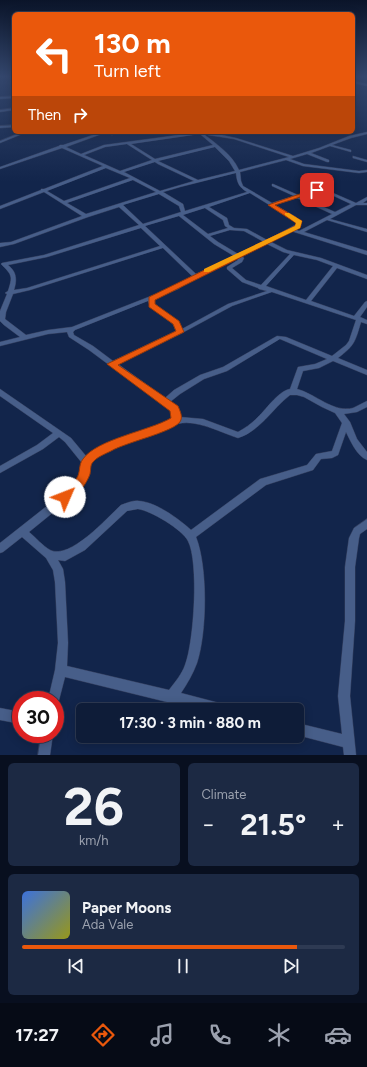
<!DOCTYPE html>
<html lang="en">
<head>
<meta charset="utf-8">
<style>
  :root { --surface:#0e1c38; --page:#1c2943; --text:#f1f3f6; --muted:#9ba1ae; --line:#2e3a53; --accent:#ea580c }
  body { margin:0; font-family:Figtree,sans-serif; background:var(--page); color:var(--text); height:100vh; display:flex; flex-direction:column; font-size:15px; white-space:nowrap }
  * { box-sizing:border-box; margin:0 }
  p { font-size:13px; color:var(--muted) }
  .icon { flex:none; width:22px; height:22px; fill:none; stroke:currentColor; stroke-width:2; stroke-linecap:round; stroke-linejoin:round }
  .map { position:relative; height:755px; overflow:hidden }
  .side { display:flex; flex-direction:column; gap:8px; padding:8px; background:#080f1f; flex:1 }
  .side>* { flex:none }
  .hud { position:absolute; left:12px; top:12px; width:343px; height:122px; border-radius:6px; box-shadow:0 2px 10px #0003,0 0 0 1px var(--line); background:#ea580c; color:#fff; overflow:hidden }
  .speed { position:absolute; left:12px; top:691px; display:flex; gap:8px; font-size:20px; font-weight:700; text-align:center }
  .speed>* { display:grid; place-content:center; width:52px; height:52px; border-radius:50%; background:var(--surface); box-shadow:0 2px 10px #0003,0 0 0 1px var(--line); line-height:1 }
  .speed .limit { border:6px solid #d22; background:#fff; color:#111 }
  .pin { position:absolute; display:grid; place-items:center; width:34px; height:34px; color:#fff; margin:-17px; border-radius:8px; box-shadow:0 2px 6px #0006 }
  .me { position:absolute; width:44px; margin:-22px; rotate:46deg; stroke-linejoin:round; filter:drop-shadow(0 0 3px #0008) }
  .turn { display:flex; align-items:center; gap:14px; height:84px; padding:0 16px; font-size:18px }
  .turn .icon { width:52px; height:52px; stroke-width:2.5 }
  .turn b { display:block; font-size:28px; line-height:34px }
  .then { display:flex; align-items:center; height:38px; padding:0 16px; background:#0003; gap:8px; font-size:15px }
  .big { font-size:30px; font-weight:700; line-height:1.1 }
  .side .card { flex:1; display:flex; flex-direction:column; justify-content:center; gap:6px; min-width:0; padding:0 14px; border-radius:6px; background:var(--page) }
  .side .dial { align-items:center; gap:0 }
  .dial b { font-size:52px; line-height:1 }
  .song { display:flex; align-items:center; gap:12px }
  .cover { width:48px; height:48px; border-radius:6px; background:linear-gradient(135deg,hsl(220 70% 55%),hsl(60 70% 35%)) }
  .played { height:4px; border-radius:2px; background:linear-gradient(90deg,var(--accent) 85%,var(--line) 85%) }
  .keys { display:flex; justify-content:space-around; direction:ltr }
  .heat { display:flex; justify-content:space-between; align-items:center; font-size:22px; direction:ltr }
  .side .tiles { flex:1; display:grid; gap:8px; grid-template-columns:1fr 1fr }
  .card:last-child { grid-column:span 2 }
  .trip { position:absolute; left:76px; top:703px; width:228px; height:40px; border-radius:6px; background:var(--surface); box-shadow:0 2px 10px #0003,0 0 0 1px var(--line); font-weight:700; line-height:40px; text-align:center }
  .tab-bar { display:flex; height:64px; justify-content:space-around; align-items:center; background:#060b16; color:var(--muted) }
  .tab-bar .icon { width:28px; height:28px }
  .tab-bar .selected { color:var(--accent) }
  .tab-bar b { font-size:18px; color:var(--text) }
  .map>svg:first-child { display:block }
</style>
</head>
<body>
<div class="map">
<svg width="367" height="755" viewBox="0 0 367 755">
  <rect width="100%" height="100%" fill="#12254b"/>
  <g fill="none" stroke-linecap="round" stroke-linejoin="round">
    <defs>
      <path id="minor" d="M353,81L367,84V86L353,83Z
        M14,96V98L0,99V97Z
        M14,108V110L0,112V110Z
        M14,125V127L0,128V126Z
        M22,132H27L0,143V141Z
        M102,132H107L66,147L81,154L104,145L201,132C215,143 232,154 239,170L289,157L234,139L208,135L207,133L222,135L236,138L293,156L319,148L349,136L367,132V134L351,138L332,145L351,150V152L330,146L311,153L329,160V162H327L307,154L290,159L304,164L359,171L367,170V172L359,173L303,166L286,160L240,172L241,181L243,186L272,203L294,196L272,186V184H273L298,195L317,189L315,187L317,186L356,203L367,197V200L363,203H367V205H356L330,219L367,229V232L327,220L304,232L367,251V255L291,231L271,242L287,250L321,258L367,275V279L337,268L311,301L354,316L365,302L367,301V307L360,317L367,320V324L361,322C355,342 355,345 338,358L367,370V375L333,361L319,368L303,371L297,389C316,394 333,413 353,408C358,406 362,403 367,401V407L357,412L344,414L350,422L357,439L367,452V460C357,456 351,442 346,432L338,455L332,458L321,459L313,470L266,485L196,537C208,567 207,633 197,663C193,674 187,684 181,693L223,704L227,706L229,710H200L173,703L171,704L167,702L65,677L58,704L55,705V700H48L55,670L58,643L55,582L53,570L46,558L22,537L3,552L0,553V543L71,487L79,476L82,463L65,442L59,437L43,449L0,473V466L37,445L53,433L0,396V389L71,438L86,456C100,441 145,430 165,423L173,418V415L171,411L89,350L69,337L67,332L48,334L0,346V342L20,337L4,325L0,321V311L7,294L5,293L8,291C13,276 12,275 1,264L2,263L44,255L139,225L119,207L88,217L14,244L0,247V243L11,242L82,216L44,192L0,209V206L41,190V189H44L103,166L62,148L0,169V167L59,146L60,145H63ZM200,134L213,145L155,159L131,144ZM127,144L152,160L120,171L84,155L105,147ZM215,147L229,161L235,171L198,180L158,161ZM155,162L158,164L194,181L160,191L124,172ZM106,168L130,178L64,201L47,191ZM236,173C237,183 239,187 247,192L185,211L183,204L163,192L180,187ZM133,180L156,192L86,214L67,203ZM321,190L351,204L335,212L301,197ZM250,193L292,219L297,224L267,240L247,229L234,228L229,225L227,218L209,207ZM159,194L179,206L181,212L143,224L123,205ZM297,198L332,214L299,231L294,229L301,226V222L296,217L275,205ZM205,208L223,220L225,226L228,228L208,234L183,215ZM179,216L214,244L234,256L196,274L145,226ZM141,228L160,246L27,288L14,290C17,280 17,272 8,265L47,257ZM230,230L244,231L264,242L238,254L218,242L210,236ZM267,244L283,252L290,254L261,285L246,280L232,268L242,262L244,258L241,256ZM163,248L192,276L174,287L72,327L48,330L26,335L5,319L6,312L13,294L30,290ZM294,255L317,260L333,266L306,300L266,286ZM237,258L238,260L227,267V269L242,282L258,288L259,289L267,291L228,304L182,329L178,322L155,304L154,299L178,289L197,277ZM272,292L356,320L349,341L346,345L332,356L286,337L277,336L223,367L200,375L174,390L165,398L118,364L182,333L232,306ZM148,301L150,306L173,324L176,331L113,361L93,346L74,335L73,332L75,330ZM280,339L327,359L315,364L298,367L290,389C278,391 265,411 256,419C251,424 245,428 238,432L203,419L180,417C181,410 175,406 170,402L180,394L204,379L227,371ZM290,395H297L304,397L322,407L335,413L342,423L332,451L316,454L307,465L260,479L191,530C179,519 156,502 139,501C133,500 127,503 121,505C107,518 70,560 50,550C43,546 35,537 29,532L77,493L85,481L89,474L90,463L94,459L114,448L171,427C189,415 219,432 238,438C260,431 272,409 290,395ZM138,509C150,510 183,530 188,541C199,562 194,642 185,665C182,674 175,682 169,690L67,666L68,643L65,582L63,569L58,560L65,561L85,550L127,511Z
        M110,132H114L115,134L112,135Z
        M353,156L367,160V162L353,158Z
        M367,519V529L360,534L359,538L355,567V621L350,696L356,755H344L343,747L297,735V723L342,734L338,696L345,621V567L349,538L354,528Z
        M0,708L21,712V724L0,720Z
        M41,734H53L50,755H38Z"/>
    </defs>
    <use href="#minor" stroke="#333e5d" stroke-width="1"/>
    <use href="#minor" fill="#475e89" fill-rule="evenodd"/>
  </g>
  <linearGradient id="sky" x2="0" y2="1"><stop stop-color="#0a1429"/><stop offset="0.42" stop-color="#33466c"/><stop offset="1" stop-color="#33466c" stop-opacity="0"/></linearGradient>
  <rect width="367" height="182" fill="url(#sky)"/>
  <path fill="#ea580c" stroke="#983908" d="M317,188L319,191L275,205L302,221L300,228L155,300V304L179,321L184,332L118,365L178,406C180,411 184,418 179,423C169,433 127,442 111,451C105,454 97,457 93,462C90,465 91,470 90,474C87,483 73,505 61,501L60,497C63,490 71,486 76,479C81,473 78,465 83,459C97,439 149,431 171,418L170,411L107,364L176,331L173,324L149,307V297L295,226L296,223L268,205Z"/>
  <path fill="#f59e0b" d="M285,213H289L302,221L300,228L209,272H204V269L295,226L296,223L285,215Z"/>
</svg>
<div class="speed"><div class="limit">30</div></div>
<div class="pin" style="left:317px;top:190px;background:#d93025"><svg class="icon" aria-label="arrive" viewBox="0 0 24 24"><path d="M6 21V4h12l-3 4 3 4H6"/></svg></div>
<svg class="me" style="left:65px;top:497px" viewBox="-20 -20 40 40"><circle r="19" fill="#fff"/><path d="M0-13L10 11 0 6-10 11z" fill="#ea580c"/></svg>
<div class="trip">17:30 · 3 min · 880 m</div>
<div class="hud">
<div class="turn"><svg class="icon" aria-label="left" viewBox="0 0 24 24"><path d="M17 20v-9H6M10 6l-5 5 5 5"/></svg><div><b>130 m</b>Turn left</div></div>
<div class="then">Then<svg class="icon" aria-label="right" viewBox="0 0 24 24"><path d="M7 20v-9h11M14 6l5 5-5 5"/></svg></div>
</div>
</div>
<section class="side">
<div class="tiles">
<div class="card dial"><b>26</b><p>km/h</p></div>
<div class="card"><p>Climate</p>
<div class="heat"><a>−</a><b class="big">21.5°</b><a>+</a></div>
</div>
<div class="card">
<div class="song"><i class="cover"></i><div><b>Paper Moons</b><p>Ada Vale</p></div></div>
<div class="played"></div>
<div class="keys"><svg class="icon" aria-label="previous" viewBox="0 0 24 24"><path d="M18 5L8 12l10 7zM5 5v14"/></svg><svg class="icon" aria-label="pause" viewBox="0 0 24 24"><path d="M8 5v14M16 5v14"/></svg><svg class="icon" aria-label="next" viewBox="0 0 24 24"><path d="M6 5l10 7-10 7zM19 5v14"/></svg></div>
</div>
</div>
</section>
<nav class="tab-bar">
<b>17:27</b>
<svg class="icon selected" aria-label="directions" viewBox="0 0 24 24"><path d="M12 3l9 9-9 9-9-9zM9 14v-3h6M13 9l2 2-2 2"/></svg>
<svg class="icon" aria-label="music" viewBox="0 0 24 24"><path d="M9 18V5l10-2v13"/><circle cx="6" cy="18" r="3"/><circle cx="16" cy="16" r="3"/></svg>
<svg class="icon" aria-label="phone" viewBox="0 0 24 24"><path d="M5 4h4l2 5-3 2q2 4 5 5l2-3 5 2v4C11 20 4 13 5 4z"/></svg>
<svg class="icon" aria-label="climate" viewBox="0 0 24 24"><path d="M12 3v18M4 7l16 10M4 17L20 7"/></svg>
<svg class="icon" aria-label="car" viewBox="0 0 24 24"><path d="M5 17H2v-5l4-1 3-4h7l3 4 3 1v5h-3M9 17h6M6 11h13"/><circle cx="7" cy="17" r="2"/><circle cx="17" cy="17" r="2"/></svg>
</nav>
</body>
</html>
